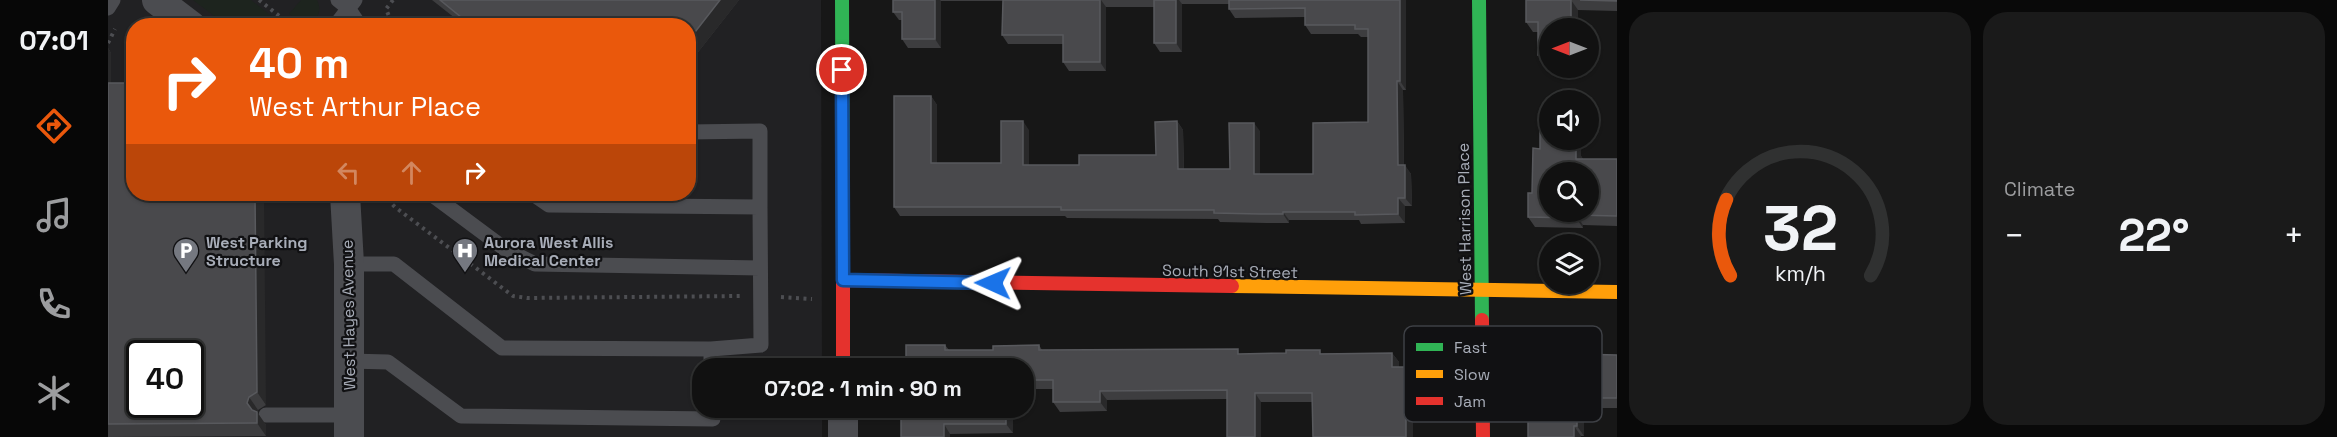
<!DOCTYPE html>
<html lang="en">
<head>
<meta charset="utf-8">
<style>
  :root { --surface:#111; --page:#1a1a1a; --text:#f1f3f6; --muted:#9c9d9f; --line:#303131; --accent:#ea580c }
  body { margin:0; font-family:"Space Grotesk",sans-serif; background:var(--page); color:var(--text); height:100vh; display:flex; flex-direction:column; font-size:22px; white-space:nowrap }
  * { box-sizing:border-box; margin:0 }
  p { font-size:20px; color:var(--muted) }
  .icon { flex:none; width:33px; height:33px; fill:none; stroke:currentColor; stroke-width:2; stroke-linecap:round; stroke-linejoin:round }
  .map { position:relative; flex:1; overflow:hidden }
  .details { display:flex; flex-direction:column; gap:12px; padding:12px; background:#090909; width:720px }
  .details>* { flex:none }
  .top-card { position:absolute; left:18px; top:18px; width:570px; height:183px; border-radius:24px; box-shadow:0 2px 4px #0004,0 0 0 2px var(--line); background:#ea580c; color:#fff; overflow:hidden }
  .needle { width:39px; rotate:270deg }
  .tools { position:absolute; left:1431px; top:18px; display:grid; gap:12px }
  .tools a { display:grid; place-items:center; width:60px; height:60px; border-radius:50%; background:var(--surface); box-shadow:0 2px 4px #0004,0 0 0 2px var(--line); font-size:30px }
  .speed { position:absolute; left:18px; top:340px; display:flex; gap:12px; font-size:30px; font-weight:700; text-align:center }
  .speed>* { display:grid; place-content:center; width:78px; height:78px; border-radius:50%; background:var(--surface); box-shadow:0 2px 4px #0004,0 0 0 2px var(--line); line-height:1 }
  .speed .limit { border:3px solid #111; border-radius:9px; background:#fff; color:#111 }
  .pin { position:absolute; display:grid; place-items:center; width:51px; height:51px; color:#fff; margin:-26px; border:3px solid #fff; border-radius:50%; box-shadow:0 2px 6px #0007 }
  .me { position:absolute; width:66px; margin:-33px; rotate:271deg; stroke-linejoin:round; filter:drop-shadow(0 0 4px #0008) }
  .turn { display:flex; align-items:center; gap:21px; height:126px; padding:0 24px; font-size:27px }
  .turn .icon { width:78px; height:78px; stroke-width:2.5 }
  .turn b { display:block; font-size:42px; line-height:51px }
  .lanes { display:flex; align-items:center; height:57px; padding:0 24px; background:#0003; justify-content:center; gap:30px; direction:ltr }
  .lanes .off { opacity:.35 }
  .big { font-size:45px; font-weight:700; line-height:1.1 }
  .details .widget { flex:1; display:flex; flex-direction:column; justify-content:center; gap:9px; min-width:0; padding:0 21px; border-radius:24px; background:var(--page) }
  .details .dial { align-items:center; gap:0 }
  .dial svg { height:156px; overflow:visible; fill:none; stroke:var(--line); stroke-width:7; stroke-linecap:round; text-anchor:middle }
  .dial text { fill:var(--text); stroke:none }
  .heat { display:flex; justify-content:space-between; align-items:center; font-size:33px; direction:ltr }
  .details .tiles { flex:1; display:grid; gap:12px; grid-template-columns:repeat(2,1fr) }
  .trip { position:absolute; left:584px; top:358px; width:342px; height:60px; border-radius:24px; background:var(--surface); box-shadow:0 2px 4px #0004,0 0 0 2px var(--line); font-weight:700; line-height:60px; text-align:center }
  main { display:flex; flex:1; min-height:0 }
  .menu { display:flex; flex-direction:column; width:108px; justify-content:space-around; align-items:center; background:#070707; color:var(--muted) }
  .menu .icon { width:42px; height:42px }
  .menu .current { color:var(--accent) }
  .menu b { font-size:27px; color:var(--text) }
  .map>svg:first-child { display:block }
</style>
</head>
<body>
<main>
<nav class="menu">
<b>07:01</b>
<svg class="icon current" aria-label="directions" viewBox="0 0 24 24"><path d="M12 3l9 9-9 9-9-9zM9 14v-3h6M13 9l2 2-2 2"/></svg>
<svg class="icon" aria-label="music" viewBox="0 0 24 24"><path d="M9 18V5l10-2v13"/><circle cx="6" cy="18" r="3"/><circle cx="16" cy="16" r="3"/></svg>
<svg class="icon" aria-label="phone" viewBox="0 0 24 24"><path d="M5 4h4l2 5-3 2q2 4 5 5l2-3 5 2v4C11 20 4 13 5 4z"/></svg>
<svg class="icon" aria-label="climate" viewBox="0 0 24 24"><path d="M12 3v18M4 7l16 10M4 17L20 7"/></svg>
</nav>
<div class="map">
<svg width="1509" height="437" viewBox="0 0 1509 437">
  <rect width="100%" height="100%" fill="#171717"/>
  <path fill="#212123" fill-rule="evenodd" d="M0,0H713L714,369H594V408H714V437H0ZM26,26H580V194H26ZM32,354H82V405H32Z"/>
  <path fill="#1d241e" d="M85,0H143L175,25H118Z
    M193,0H209C214,11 210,16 204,25H196L181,14Z"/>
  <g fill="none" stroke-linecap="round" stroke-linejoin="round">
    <path stroke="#4d4e52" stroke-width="4" stroke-dasharray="3 4.5" stroke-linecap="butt" d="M151,0L184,26
      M285,0L278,9L285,26
      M0,43L7,29
      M274,194L287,207L405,296L419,298L632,296
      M673,297L704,299"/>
    <path stroke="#4b4c50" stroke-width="15" d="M230,0L240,8L252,26
      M0,8L5,0
      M227,26L247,0
      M580,132L652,131V207
      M323,194L397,249L427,264L652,268
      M425,194L441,205L652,207L653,345L603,349V369
      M241,264H286L394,348L603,349
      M241,361L280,362L353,416L605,419V408
      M158,415H241"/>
    <path stroke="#4b4c50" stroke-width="30" d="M49,0L83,26
      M237,194L241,264V437
      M735,408V437"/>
    <path stroke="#30b455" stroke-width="14" d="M734,0L735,257
      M1371,0L1374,320"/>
    <path stroke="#ff9f0a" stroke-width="14" d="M1124,286L1509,292"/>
    <path stroke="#e5322d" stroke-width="14" d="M735,257V369
      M735,280L1124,286
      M1374,320L1375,437"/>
  </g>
  <path fill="#3d3d3f" d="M324,0H631L580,65V26H357Z
    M785,0H1298V90H1295L1296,165L1303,174L1304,206H1297V223L1253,224L1251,220H1181V223H1158L1112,222L1110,219L959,218L957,216H792L786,207L823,96L829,105V163H893L921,130V165H971L1048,155L1069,121L1075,130L1076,169H1122L1152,131V174H1205L1260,122V37H1253L1250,34H1203L1197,25V17L1127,18L1121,9V4H1074V52H1052L1046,43V7H998V71H961L955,62V44H900L894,35L895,1H833V48H800L794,39V20H791L785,12Z
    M1418,0H1509V11L1470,10V28H1442V65H1437L1430,55V32H1425L1418,22Z
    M0,48L3,53V83L158,405L150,410L149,412L158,425V436L0,437Z
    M1442,140H1473V156L1475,159H1509V226L1475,225V228L1427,227L1420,217L1424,193L1432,149Z
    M837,345L841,350H885L931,345L934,350L1134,354L1284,353L1291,362V367L1305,377V437H1205L1204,402H1153V437L1119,399L999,400V411L952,412L945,402V389H915V369H798Z
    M1468,351L1471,354L1509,355V408H1476V436H1473V437H1420Z
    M793,408H905V433L842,434V437Z"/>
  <path fill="#29292a" d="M612,0H631L580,65V41Z
    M827,0H832L833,1V48L827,39Z
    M992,0H993L998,7V71L992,62Z
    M1068,0H1071L1074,4V52L1068,43Z
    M1292,0H1298V90L1292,81Z
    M1463,0L1470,10V28H1463Z
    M0,48L3,53V96L0,91Z
    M1289,81L1295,90L1296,174L1290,165Z
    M823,96L829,105V172L823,163Z
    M915,121L921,130V174L915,165Z
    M1069,121L1075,130L1076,178L1070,169Z
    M1146,123L1152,131V183L1146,174Z
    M1466,140H1473V156L1475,159H1468L1466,149Z
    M1297,165L1303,174L1304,206L1297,198Z
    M147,194H156L158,405L149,392Z
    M1290,198L1297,206V223L1290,214Z
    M1175,212L1181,220V223L1175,214Z
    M1468,215L1475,225V228L1468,218Z
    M1284,353L1291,362V377L1284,367Z
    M1298,367L1305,377V437H1298Z
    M992,391L999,400V411L992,402Z
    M1147,393L1153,402V437H1147Z
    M141,397L150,410L149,412L158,425V436L149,423L139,403Z
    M1469,398L1476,408V436L1469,426Z
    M898,408H905V433L898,424Z
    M836,424L842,434V437H836Z
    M1466,426L1473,436V437H1466Z"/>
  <path fill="#49494c" stroke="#58595d" stroke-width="1.5" fill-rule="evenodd" d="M332,0H612L580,41V26H364Z
    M785,0H827V39H794V12H785Z
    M895,0H992V62H955V35H894Z
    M1046,0H1068V43H1046Z
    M1121,0H1292V81H1289L1290,165H1297V198H1290V214L1247,215V212H1175V214H1152L1106,213V210H953V207H786V96H823V163H893V121H915V165H971V155H1048L1047,122L1069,121L1070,169H1122L1121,123H1146V174H1205V123L1260,122V29H1247V25H1197V8L1121,9Z
    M1418,0H1463V28H1442V55H1430V22H1418Z
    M1472,0H1509V1Z
    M0,83H26V194H147L149,392L141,397L139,403L144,410L149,412V423L0,424ZM32,354H82V405H32Z
    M1432,125H1442V140H1466V149H1468V159H1509V216L1468,215V218L1420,217V193H1424L1425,148L1432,149ZM1442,172H1480V212H1442Z
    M798,345H837V350H885V346L931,345V350L1130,349V354L1178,353V350H1212V354L1284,353V367H1298V437H1205L1204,393H1147V437H1119V390L992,391V402H945V380H915V369H798Z
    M1420,351H1468V354L1509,355V398H1469V426H1466V437H1420Z
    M793,408H898V424H836V437H793Z"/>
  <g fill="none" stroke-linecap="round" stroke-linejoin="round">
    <defs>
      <path id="route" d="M734,70L735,280L885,283"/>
    </defs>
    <use href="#route" stroke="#114b97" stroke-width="15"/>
    <use href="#route" stroke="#1a73e8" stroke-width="10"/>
  </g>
  <defs>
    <symbol id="parking-pin" viewBox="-11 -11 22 30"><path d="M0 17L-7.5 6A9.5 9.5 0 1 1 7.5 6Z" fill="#757880" stroke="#111113"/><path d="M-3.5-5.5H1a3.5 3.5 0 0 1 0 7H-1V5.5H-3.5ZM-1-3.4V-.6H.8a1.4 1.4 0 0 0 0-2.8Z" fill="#fff"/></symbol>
    <symbol id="hospital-pin" viewBox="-11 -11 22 30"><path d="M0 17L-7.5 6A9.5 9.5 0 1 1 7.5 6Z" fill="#757880" stroke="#111113"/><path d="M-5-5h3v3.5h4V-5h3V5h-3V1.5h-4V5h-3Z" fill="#fff"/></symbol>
  </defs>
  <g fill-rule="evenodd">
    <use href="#parking-pin" x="63" y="236" width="30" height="40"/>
    <use href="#hospital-pin" x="342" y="236" width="30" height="40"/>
  </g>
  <g text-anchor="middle" stroke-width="4.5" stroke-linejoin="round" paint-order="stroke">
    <g font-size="16" fill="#a8adb8" stroke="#111113">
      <text transform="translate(1356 219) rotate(-91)" y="6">West Harrison Place</text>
      <text transform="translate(1122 271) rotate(1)" y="6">South 91st Street</text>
      <text transform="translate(240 315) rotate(-91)" y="6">West Hayes Avenue</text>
    </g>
    <g font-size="16" font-weight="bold" fill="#a8adb8" stroke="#111113" text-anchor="start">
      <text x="98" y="248">West Parking<tspan x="98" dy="18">Structure</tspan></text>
      <text x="376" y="248">Aurora West Allis<tspan x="376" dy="18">Medical Center</tspan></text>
    </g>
  </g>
  <rect x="1296" y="326" width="198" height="96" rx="9" fill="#111113" stroke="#3e4045" stroke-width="1.5"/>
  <rect x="1308" y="343" width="27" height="8" fill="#30b455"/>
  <rect x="1308" y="370" width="27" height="8" fill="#ff9f0a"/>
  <rect x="1308" y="397" width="27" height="8" fill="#e5322d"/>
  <g font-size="16" fill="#a8adb8">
    <text x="1346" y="353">Fast</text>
    <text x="1346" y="380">Slow</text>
    <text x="1346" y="407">Jam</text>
  </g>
</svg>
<div class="tools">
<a><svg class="needle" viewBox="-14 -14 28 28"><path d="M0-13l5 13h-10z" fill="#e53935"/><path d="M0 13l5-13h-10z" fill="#9c9d9f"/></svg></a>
<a><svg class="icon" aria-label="sound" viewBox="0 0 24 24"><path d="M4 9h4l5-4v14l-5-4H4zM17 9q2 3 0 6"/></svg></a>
<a><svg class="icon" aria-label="search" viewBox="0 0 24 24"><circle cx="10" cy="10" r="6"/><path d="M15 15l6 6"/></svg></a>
<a><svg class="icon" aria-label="layers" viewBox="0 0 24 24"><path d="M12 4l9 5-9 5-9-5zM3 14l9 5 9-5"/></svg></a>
</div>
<div class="speed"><div class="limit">40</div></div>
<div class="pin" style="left:734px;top:70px;background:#d93025"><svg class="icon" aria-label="arrive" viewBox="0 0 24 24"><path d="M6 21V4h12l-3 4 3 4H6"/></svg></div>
<svg class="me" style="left:885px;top:283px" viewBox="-20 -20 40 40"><path d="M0-17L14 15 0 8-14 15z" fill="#1a73e8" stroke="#fff" stroke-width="4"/></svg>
<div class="trip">07:02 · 1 min · 90 m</div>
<div class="top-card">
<div class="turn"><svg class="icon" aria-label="right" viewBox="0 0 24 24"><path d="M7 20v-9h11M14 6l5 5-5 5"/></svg><div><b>40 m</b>West Arthur Place</div></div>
<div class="lanes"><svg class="icon off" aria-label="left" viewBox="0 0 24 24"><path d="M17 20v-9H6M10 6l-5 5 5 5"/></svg><svg class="icon off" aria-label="ahead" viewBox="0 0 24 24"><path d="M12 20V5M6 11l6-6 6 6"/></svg><svg class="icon" aria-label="right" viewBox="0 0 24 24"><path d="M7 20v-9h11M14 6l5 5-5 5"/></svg></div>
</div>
</div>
<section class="details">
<div class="tiles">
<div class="widget dial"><svg viewBox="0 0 100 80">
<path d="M14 69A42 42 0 1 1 86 69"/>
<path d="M14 69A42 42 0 0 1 12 30" stroke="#ea580c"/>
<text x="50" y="56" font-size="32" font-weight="700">32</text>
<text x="50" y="72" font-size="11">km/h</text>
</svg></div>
<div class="widget"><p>Climate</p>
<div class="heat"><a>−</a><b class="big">22°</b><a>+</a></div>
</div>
</div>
</section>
</main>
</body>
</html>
